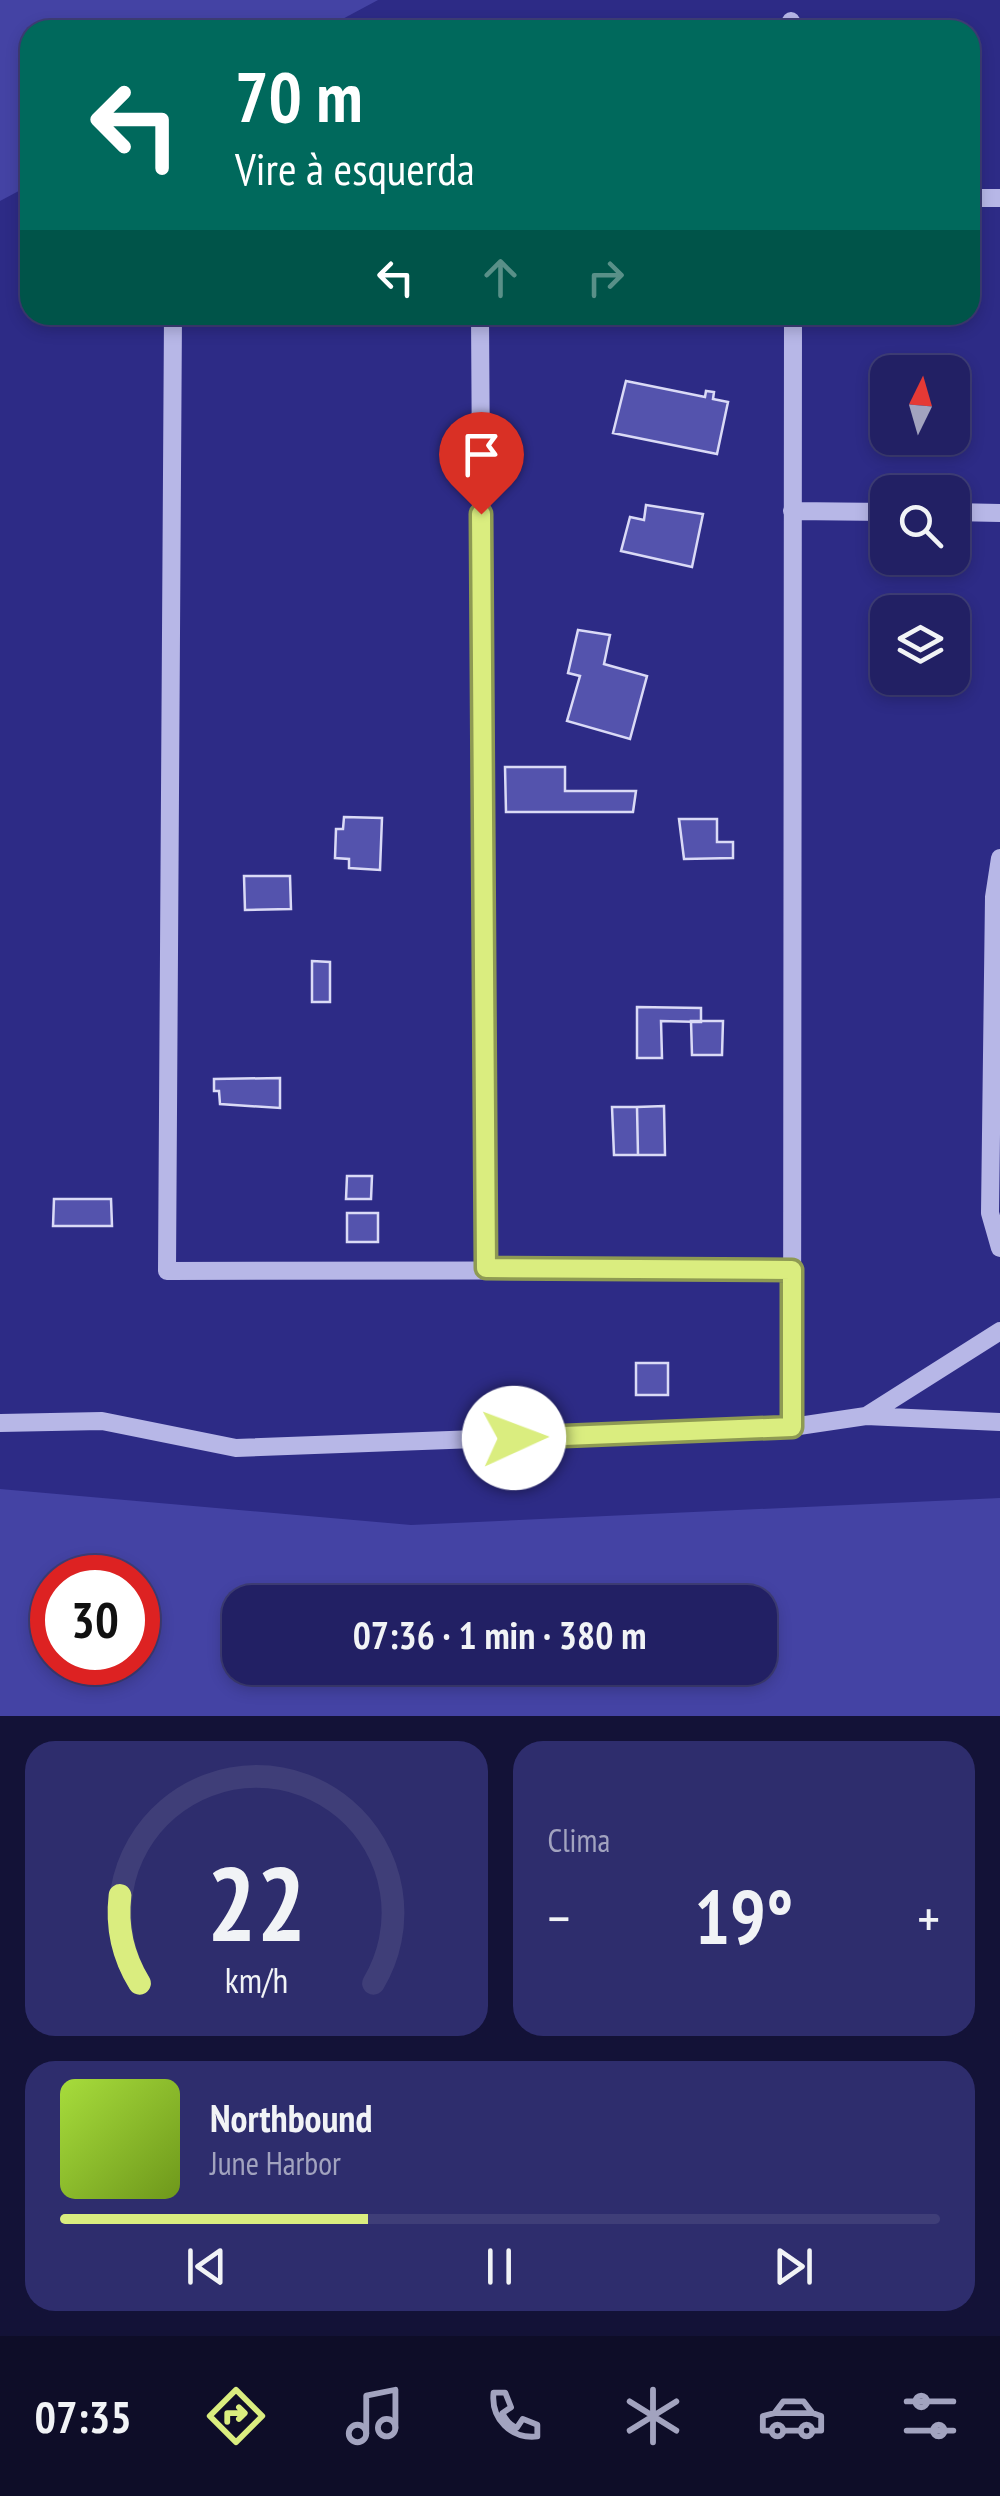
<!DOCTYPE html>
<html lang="pt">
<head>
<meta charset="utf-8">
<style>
  :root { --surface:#222064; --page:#2e2d6d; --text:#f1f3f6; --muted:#a2a3bf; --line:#3f3e78; --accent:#daed7f }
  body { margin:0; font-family:"PT Sans Narrow",sans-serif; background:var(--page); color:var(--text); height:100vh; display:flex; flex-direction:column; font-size:38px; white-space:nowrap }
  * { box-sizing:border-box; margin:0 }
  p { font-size:32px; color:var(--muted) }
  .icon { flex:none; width:55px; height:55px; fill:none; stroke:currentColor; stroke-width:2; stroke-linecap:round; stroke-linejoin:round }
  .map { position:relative; height:1716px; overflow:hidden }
  .side { display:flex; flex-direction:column; gap:25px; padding:25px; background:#131237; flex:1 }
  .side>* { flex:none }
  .top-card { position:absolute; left:20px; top:20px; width:960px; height:305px; border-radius:30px; box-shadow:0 5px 15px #0003,0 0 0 2px var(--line); background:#00695c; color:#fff; overflow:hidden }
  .needle { width:65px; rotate:5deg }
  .controls { position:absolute; left:870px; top:355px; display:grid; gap:20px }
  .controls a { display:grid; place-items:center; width:100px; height:100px; border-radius:20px; background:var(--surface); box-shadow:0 5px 15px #0003,0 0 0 2px var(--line); font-size:50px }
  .speed { position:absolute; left:30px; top:1555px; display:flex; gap:20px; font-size:50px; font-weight:700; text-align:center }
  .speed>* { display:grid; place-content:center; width:130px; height:130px; border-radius:50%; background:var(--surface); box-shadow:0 5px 15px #0003,0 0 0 2px var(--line); line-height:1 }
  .speed .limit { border:15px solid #d22; background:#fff; color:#111 }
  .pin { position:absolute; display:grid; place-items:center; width:85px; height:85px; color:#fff; margin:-102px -42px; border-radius:50% 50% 50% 0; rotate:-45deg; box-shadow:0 0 10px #0007 }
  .pin .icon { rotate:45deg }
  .me { position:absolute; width:110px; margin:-55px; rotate:88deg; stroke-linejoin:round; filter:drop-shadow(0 0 8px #0008) }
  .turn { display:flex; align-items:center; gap:35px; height:210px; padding:0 50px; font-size:45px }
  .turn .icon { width:130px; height:130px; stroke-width:2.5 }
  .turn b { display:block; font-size:70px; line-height:85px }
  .lanes { display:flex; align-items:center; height:95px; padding:0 50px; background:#0003; justify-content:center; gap:50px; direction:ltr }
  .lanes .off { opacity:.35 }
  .big { font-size:75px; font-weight:700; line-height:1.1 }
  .side .card { flex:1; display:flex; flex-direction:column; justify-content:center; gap:15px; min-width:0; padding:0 35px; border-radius:30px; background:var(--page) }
  .side .dial { align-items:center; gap:0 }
  .dial svg { height:260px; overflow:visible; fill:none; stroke:var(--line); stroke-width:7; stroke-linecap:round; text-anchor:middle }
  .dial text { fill:var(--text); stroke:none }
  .song { display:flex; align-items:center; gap:30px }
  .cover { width:120px; height:120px; border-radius:15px; background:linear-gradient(135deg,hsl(80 70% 55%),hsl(80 70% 35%)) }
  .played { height:10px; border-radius:5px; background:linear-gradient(90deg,var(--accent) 35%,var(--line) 35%) }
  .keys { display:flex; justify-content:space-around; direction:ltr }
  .heat { display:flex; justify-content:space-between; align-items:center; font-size:55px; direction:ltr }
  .side .tiles { flex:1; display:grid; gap:25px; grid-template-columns:1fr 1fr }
  .card:last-child { grid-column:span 2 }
  .trip { position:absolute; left:222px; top:1585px; width:555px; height:100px; border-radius:30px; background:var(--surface); box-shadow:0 5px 15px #0003,0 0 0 2px var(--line); font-weight:700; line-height:100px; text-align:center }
  .dock { display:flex; height:160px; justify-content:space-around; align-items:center; background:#0e0d28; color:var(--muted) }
  .dock .icon { width:70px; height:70px }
  .dock .active { color:var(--accent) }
  .dock b { font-size:45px; color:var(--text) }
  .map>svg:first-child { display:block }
</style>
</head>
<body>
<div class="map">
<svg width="1000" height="1716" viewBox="0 0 1000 1716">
  <rect width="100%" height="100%" fill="#2d2b86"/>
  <path fill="#4443a4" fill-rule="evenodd" d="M0,0H378L322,30H30V185L0,201Z
    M0,1489L411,1525L1000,1498V1716H0ZM52,1578H138V1662H52ZM240,1602H760V1668H240Z"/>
  <path fill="#5453ad" stroke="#dadaf6" stroke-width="2.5" d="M904,359H951V372H904Z
    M626,381L705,397L706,391L714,392L713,399L728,402L717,454L613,433Z
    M646,505L703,514L692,567L621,551L630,517L644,520Z
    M578,630L610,635L604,664L647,676L630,739L567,721L580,676L568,673Z
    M505,767H565V791H636L633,812H506Z
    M344,817L382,818L380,870L349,868V859L335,858L336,829H343Z
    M679,819H717V842H733V858L684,859Z
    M244,876H290L291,909L245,910Z
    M312,961L330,962V1002H312Z
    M637,1007L701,1008V1022L661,1021L662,1058H637Z
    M691,1021H723L722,1055H692Z
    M280,1078V1108L220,1104L219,1091H214V1079Z
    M664,1106L665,1155H638L637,1107Z
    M612,1107H637L638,1155H614Z
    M347,1176H372L371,1199H346Z
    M54,1199H111L112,1226H53Z
    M347,1213H378V1242H347Z
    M636,1363H668V1395H636Z"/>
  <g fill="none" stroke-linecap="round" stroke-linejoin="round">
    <path stroke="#b7b7e7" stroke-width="18" d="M791,21V30
      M970,198H1000
      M173,315L167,1271L792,1270
      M480,315L486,1269
      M792,511L888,512
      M952,512L1000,513
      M1000,858L994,897L990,1213L1000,1248
      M866,1416L1000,1331
      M0,1423L102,1421L236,1448L792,1427L866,1416L1000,1422
      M792,1427L793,315"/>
  </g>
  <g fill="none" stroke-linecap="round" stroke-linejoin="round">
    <defs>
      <path id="route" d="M481,514L486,1268L792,1270V1427L514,1438"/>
    </defs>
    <use href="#route" stroke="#8e9a53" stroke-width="25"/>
    <use href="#route" stroke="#daed7f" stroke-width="18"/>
  </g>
</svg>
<div class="controls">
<a><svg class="needle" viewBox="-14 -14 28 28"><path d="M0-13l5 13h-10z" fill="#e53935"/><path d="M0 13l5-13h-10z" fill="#a2a3bf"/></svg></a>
<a><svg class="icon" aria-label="search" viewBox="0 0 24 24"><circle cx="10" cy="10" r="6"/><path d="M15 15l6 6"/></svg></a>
<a><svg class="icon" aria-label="layers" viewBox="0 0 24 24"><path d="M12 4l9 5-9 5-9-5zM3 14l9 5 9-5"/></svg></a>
</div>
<div class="speed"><div class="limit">30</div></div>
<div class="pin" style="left:481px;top:514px;background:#d93025"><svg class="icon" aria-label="arrive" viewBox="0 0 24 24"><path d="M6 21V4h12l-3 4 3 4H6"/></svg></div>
<svg class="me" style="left:514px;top:1438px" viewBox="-20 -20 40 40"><circle r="19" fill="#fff"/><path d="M0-13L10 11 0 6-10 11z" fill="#daed7f"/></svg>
<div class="trip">07:36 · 1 min · 380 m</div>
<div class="top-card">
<div class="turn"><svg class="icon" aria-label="left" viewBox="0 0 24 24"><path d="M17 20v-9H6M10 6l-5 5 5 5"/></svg><div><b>70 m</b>Vire à esquerda</div></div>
<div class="lanes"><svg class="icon" aria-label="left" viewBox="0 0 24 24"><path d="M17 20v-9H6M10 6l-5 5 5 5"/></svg><svg class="icon off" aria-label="ahead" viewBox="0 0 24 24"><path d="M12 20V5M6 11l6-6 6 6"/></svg><svg class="icon off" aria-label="right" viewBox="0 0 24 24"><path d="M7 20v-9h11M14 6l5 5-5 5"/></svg></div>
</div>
</div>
<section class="side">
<div class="tiles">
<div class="card dial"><svg viewBox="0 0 100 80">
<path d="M14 69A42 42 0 1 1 86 69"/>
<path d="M14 69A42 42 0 0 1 8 42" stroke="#daed7f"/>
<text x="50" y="56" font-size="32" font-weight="700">22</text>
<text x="50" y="72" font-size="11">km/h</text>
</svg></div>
<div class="card"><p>Clima</p>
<div class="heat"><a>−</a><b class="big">19°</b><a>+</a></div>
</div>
<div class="card">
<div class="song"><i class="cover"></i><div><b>Northbound</b><p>June Harbor</p></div></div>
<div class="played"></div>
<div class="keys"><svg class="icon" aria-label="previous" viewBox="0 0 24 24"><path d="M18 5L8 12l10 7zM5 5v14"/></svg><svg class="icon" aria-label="pause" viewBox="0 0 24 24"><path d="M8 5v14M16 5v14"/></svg><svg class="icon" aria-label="next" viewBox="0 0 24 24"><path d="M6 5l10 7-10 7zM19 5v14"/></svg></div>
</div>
</div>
</section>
<nav class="dock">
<b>07:35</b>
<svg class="icon active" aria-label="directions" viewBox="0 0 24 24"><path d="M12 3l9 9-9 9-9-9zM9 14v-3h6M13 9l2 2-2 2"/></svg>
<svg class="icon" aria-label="music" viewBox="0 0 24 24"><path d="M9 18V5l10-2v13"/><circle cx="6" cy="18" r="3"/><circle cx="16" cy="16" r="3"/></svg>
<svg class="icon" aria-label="phone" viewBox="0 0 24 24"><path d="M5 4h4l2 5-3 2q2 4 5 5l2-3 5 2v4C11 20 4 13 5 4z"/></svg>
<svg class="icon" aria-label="climate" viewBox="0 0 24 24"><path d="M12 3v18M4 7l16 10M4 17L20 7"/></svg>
<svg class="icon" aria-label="car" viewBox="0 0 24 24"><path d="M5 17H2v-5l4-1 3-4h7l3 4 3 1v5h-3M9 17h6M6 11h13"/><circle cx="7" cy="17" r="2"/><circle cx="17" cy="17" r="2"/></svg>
<svg class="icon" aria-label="filters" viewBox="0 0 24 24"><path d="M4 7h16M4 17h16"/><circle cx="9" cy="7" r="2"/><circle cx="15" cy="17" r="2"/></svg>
</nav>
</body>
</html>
